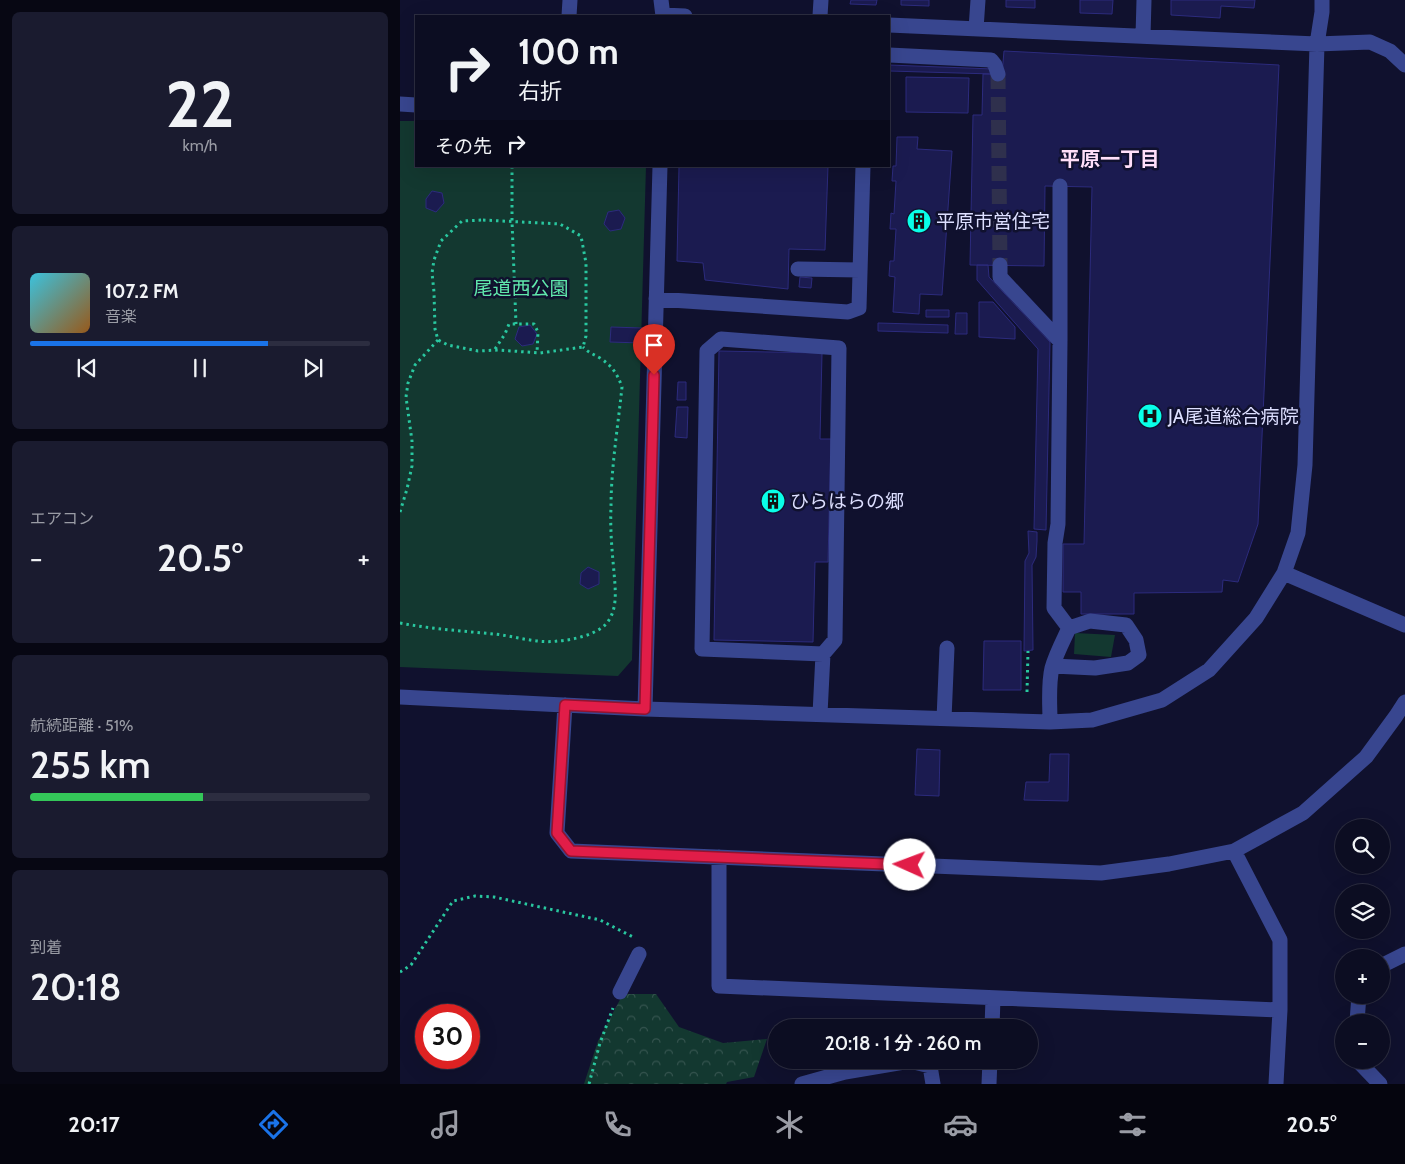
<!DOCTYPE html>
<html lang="ja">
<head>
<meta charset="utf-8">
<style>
  :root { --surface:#0c0d22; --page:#1a1b2f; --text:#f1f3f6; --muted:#9a9ca5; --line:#2c2d40; --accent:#1a73e8 }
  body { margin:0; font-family:Cabin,"Noto Sans JP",sans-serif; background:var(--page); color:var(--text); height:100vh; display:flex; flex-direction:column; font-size:19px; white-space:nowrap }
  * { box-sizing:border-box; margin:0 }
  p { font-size:16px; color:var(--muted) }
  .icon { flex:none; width:28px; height:28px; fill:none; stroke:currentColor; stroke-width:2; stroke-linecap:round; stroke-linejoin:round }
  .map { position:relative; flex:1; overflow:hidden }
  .sheet { display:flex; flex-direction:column; gap:12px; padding:12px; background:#070713; width:400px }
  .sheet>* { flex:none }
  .guide { position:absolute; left:15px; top:15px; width:475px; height:152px; border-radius:0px; box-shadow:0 5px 20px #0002,0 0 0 1px var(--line); background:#0c0d22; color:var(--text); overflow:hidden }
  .fabs { position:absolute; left:935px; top:819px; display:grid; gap:10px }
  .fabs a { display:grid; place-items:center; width:55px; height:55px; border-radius:50%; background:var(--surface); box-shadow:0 5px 20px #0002,0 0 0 1px var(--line); font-size:25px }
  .speed { position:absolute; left:15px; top:1004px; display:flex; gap:10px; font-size:25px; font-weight:700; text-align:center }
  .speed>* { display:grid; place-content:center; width:65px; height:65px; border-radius:50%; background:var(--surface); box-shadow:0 5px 20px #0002,0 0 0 1px var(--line); line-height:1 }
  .speed .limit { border:8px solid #d22; background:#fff; color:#111 }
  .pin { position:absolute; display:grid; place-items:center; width:42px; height:42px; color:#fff; margin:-51px -21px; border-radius:50% 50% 50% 0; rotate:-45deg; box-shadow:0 0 5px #0007 }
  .pin .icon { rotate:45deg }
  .me { position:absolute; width:55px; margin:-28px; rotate:272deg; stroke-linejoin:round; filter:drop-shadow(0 0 4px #0008) }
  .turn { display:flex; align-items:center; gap:18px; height:105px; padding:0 20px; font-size:22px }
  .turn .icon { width:65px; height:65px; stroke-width:2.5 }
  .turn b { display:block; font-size:35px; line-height:42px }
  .then { display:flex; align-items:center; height:48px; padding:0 20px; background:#0003; gap:10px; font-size:19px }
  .big { font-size:38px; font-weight:600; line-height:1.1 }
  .sheet .tile { flex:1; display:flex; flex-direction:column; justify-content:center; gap:8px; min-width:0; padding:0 18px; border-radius:8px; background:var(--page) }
  .sheet .dial { align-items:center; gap:0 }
  .dial b { font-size:65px; line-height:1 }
  .song { display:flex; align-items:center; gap:15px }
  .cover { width:60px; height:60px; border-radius:8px; background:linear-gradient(135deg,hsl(190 70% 55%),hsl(30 70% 35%)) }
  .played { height:5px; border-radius:2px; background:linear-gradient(90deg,var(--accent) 70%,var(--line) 70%) }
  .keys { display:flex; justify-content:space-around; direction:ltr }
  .heat { display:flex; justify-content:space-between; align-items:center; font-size:28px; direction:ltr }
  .charge { height:8px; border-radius:4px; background:linear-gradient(90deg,#34c759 51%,var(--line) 0) }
  .trip { position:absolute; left:368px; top:1019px; width:270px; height:50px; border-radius:25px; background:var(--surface); box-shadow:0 5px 20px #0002,0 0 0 1px var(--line); font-weight:600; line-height:50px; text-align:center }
  .dock { display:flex; height:80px; justify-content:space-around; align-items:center; background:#05050e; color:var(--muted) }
  .dock .icon { width:35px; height:35px }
  .dock .selected { color:var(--accent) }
  .dock b { font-size:22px; color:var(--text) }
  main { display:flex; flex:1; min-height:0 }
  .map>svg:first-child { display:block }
</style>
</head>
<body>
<main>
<section class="sheet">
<div class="tile dial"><b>22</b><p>km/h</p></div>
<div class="tile">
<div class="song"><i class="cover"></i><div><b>107.2 FM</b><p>音楽</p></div></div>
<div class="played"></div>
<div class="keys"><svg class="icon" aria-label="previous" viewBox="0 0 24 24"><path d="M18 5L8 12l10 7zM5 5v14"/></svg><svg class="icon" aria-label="pause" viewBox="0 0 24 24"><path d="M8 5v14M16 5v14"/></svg><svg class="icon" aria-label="next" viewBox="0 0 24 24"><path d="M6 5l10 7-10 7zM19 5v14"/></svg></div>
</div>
<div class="tile"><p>エアコン</p>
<div class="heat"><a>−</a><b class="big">20.5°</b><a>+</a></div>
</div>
<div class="tile"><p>航続距離 · 51%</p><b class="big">255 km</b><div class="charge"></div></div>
<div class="tile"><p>到着</p><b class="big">20:18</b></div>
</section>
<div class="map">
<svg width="1005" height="1084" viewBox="0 0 1005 1084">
  <defs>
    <pattern id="forest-crowns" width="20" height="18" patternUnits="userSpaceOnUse" patternTransform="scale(1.25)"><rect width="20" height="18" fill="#133830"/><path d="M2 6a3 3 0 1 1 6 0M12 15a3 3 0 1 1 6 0" fill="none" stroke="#35544f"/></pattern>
  </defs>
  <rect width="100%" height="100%" fill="#10112e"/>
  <path fill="#133830" d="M0,121H16V166H246L232,660L218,676L0,667Z
    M675,633L715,635L711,657L674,654Z"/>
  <path fill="url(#forest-crowns)" d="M223,994H256L279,1027L323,1043L367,1039L354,1077L327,1082L326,1084H184L198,1041Z"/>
  <path fill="#1b1b50" stroke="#2c2b7d" d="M451,0H477L476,5L450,4Z
    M501,0H529V6L501,5Z
    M606,0H635V8L606,7Z
    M680,0H713L712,14L680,13Z
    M771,0H855L854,8L821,6L820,18L771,15Z
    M604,51L879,65L858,524L838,582L823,580L822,592L734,593V614H681V592H663V544H684L692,187L645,186L644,266L570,265L573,115H582L583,74H602Z
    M489,65L593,69V74L489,71Z
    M506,77L569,78L568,113L506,112Z
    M497,137H518L517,149L552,151L542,295L520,294L519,314L493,312L495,277L489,276L490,261H494L496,229H490L491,213L494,214L496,181H492L493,166H496Z
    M279,166H428L425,250L389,249L388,289L305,280L303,263L277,261Z
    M32,191L42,193L44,203L36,212L26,208V199Z
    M219,210L225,218L221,229L210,231L204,224L208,212Z
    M577,265H588L589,277L650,342L646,530L634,529L638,349L577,280Z
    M400,277L412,278L411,288L399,287Z
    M579,302H593L615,327V339L579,337Z
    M526,310H549V317H526Z
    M556,313H567V334H555Z
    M478,323L548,325V333L478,331Z
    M130,325L137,334L133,344L122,346L115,339L119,327Z
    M211,327L242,328L241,343L210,342Z
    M319,351L422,353L420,439H431L428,562H415L413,642L314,640Z
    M278,382H286V400H277Z
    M277,407H288L287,438L275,437Z
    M628,531L637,532V541L636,557L632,565L633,650L624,651L625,561L629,553Z
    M188,567L199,572V584L188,589L180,584L181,573Z
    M584,641H621V690H583Z
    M517,749L540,750L539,796L515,795Z
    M650,754H669L668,801L624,800L626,782H649Z"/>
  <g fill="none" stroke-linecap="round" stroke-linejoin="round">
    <path stroke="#2f304d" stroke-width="15" stroke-dasharray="15 8" stroke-linecap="butt" d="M598,74L600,265"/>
    <path stroke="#29c79f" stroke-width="3" stroke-dasharray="2.5 4" stroke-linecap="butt" d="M112,166V221L116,324
      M83,220L160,224L181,236L186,263V336L183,347L140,353L98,350L78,351L48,345L38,340L35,329L34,292L32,273L34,260L41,241L62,221Z
      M95,349L105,334L109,324H134L138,332L137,353
      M0,512L7,489L12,466V441L6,397L8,383L15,365L38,340
      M0,623C31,629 63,631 94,634C115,636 137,644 158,641C173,640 201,634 209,620C218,606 215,587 214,572C212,551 210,529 211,507C211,468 218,426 222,387C217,373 212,366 200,358C193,354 189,353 183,347
      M627,692L628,651
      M0,972L11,965L53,901L75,896L94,897L200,920L233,937
      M189,1084L200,1043L213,1008"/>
    <path stroke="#38468f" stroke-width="15" d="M261,0L263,16
      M263,15L285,16
      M169,16L170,0
      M420,16L421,0
      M489,25L917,44L970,42L990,51L1005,65
      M576,29L578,0
      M743,36L744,0
      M489,55L591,60L595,65L598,74
      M0,104L16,105
      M600,265V277L660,341L658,524L655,543L654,608L669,628C663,641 656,654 652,668C648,685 650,705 650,722
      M398,269L460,270
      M256,299L448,312L459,308L463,166
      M660,341V186
      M884,573L1005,625
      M653,666L695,668L728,663L739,655L736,640L726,625L690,621L669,628
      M0,697L245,709L650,722L692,720L762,700L809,670L856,618L884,573L898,533L905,465L917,44L922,12V0
      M165,705L157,833L171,851L701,873L769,864L834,851L903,813L966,757L996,716L1005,702
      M245,709L260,166
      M420,714L423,654L302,649L307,351L321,339L439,348L435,640L423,654
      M544,719L547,648
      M834,851L880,940V1010L876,1084
      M319,857V986L880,1010
      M981,966L1005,954
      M220,992L239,954
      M957,1022L959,995
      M592,1028L593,998
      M957,1060L980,1084
      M402,1084L445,1072L510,1061L530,1066L533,1084
      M589,1084L590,1060"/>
  </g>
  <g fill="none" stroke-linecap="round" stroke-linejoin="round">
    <defs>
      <path id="route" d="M254,375L245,709L165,705L157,833L171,851L510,865"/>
    </defs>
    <use href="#route" stroke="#92132f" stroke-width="12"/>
    <use href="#route" stroke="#e11d48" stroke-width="9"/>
  </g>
  <defs>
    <symbol id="building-disc" viewBox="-11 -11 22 22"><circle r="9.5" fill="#09ffe8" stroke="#10112e"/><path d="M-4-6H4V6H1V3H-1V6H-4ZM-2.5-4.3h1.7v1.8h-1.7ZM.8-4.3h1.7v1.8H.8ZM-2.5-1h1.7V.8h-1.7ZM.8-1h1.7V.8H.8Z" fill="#111"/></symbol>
    <symbol id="hospital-disc" viewBox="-11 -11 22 22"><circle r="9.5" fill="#09ffe8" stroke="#10112e"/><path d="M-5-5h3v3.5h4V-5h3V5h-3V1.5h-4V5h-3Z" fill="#111"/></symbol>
  </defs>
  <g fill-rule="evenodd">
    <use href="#building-disc" x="505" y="207" width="28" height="28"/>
    <use href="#hospital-disc" x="736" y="402" width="28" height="28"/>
    <use href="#building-disc" x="359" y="487" width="28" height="28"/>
  </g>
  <g text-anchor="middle" stroke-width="5" stroke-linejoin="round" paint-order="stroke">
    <g font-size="19" fill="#dddfff" stroke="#10112e" text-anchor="start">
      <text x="536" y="228">平原市営住宅</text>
      <text x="768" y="423">JA尾道総合病院</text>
      <text x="390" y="508">ひらはらの郷</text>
    </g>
    <g font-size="19" fill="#60e8ac" stroke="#10112e">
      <text x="121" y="295">尾道西公園</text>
    </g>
    <g font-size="20" font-weight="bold" fill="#ffdff9" stroke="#10112e">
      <text x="710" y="166">平原一丁目</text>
    </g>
  </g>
</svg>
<div class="fabs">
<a><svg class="icon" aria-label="search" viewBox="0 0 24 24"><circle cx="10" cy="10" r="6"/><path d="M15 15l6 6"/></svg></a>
<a><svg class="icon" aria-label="layers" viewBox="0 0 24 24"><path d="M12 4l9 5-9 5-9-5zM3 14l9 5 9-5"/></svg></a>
<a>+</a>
<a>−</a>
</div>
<div class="speed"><div class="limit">30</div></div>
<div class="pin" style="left:254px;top:375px;background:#d93025"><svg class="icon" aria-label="arrive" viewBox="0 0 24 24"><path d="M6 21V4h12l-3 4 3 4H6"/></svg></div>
<svg class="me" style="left:510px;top:865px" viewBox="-20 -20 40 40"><circle r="19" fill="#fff"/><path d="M0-13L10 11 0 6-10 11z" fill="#e11d48"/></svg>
<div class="trip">20:18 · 1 分 · 260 m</div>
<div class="guide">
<div class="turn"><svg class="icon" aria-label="right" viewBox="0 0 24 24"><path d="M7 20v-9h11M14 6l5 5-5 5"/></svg><div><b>100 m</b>右折</div></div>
<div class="then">その先<svg class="icon" aria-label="right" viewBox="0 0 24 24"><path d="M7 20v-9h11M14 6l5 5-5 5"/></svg></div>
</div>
</div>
</main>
<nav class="dock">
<b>20:17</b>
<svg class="icon selected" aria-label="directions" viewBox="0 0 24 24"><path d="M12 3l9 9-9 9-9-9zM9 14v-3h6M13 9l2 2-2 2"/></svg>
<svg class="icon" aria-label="music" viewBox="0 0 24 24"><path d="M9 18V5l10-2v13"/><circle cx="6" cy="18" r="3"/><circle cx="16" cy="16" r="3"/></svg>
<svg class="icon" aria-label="phone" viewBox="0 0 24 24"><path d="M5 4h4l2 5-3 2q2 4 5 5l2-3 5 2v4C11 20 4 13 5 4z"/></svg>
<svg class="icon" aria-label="climate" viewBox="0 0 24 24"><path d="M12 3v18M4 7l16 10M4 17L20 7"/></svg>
<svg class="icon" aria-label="car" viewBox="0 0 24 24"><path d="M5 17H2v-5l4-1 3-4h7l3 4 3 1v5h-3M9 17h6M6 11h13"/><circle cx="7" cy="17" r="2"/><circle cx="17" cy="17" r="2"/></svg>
<svg class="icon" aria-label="filters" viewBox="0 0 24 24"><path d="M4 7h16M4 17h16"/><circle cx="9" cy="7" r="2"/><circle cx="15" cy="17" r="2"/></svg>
<b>20.5°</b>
</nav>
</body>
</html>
